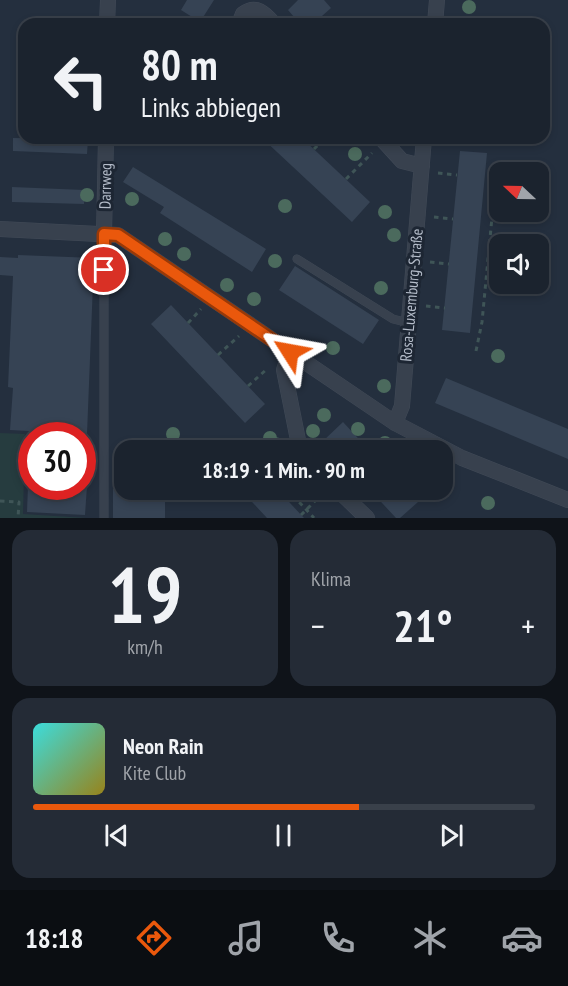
<!DOCTYPE html>
<html lang="de">
<head>
<meta charset="utf-8">
<style>
  :root { --surface:#1b232e; --page:#242b36; --text:#f1f3f6; --muted:#a0a4aa; --line:#39404a; --accent:#ea580c }
  body { margin:0; font-family:"PT Sans Narrow",sans-serif; background:var(--page); color:var(--text); height:100vh; display:flex; flex-direction:column; font-size:22px; white-space:nowrap }
  * { box-sizing:border-box; margin:0 }
  p { font-size:20px; color:var(--muted) }
  .icon { flex:none; width:33px; height:33px; fill:none; stroke:currentColor; stroke-width:2; stroke-linecap:round; stroke-linejoin:round }
  .map { position:relative; height:518px; overflow:hidden }
  .side { display:flex; flex-direction:column; gap:12px; padding:12px; background:#0f1319; flex:1 }
  .side>* { flex:none }
  .hud { position:absolute; left:18px; top:18px; width:532px; height:126px; border-radius:18px; box-shadow:0 3px 9px #0003,0 0 0 2px var(--line); background:#1b232e; color:var(--text); overflow:hidden }
  .needle { width:39px; rotate:292deg }
  .buttons { position:absolute; left:489px; top:162px; display:grid; gap:12px }
  .buttons a { display:grid; place-items:center; width:60px; height:60px; border-radius:12px; background:var(--surface); box-shadow:0 3px 9px #0003,0 0 0 2px var(--line); font-size:30px }
  .speed { position:absolute; left:18px; top:422px; display:flex; gap:12px; font-size:30px; font-weight:700; text-align:center }
  .speed>* { display:grid; place-content:center; width:78px; height:78px; border-radius:50%; background:var(--surface); box-shadow:0 3px 9px #0003,0 0 0 2px var(--line); line-height:1 }
  .speed .limit { border:9px solid #d22; background:#fff; color:#111 }
  .pin { position:absolute; display:grid; place-items:center; width:51px; height:51px; color:#fff; margin:-26px; border:3px solid #fff; border-radius:50%; box-shadow:0 2px 6px #0007 }
  .me { position:absolute; width:66px; margin:-33px; rotate:304deg; stroke-linejoin:round; filter:drop-shadow(0 0 4px #0008) }
  .turn { display:flex; align-items:center; gap:21px; height:126px; padding:0 24px; font-size:27px }
  .turn .icon { width:78px; height:78px; stroke-width:2.5 }
  .turn b { display:block; font-size:42px; line-height:51px }
  .big { font-size:45px; font-weight:800; line-height:1.1 }
  .side .tile { flex:1; display:flex; flex-direction:column; justify-content:center; gap:9px; min-width:0; padding:0 21px; border-radius:18px; background:var(--page) }
  .side .dial { align-items:center; gap:0 }
  .dial b { font-size:78px; line-height:1 }
  .song { display:flex; align-items:center; gap:18px }
  .cover { width:72px; height:72px; border-radius:9px; background:linear-gradient(135deg,hsl(180 70% 55%),hsl(50 70% 35%)) }
  .played { height:6px; border-radius:3px; background:linear-gradient(90deg,var(--accent) 65%,var(--line) 65%) }
  .keys { display:flex; justify-content:space-around; direction:ltr }
  .heat { display:flex; justify-content:space-between; align-items:center; font-size:33px; direction:ltr }
  .side .tiles { flex:1; display:grid; gap:12px; grid-template-columns:1fr 1fr }
  .tile:last-child { grid-column:span 2 }
  .trip { position:absolute; left:114px; top:440px; width:339px; height:60px; border-radius:18px; background:var(--surface); box-shadow:0 3px 9px #0003,0 0 0 2px var(--line); font-weight:800; line-height:60px; text-align:center }
  .tabs { display:flex; height:96px; justify-content:space-around; align-items:center; background:#0b0e12; color:var(--muted) }
  .tabs .icon { width:42px; height:42px }
  .tabs .current { color:var(--accent) }
  .tabs b { font-size:27px; color:var(--text) }
  .map>svg:first-child { display:block }
</style>
</head>
<body>
<div class="map">
<svg width="568" height="518" viewBox="0 0 568 518">
  <rect width="100%" height="100%" fill="#242f3e"/>
  <path fill="#263c3f" d="M0,433L25,434L23,514L87,518H0Z"/>
  <path fill="#364354" d="M187,0H214L200,22L181,10Z
    M298,0H324L331,8L313,24H300L288,10Z
    M13,138L88,139L87,154L13,151Z
    M262,138H302L370,202L352,222Z
    M460,151L487,153L470,333L442,330Z
    M133,167L266,249L252,272L160,213L164,207L123,182Z
    M12,187L84,190V204L12,202Z
    M18,255L94,258L87,434L10,430L13,388L8,387L13,276L0,275V257L18,258Z
    M295,266L379,320L363,344L279,290Z
    M171,305L265,404L245,423L151,324Z
    M446,378L568,429V459L435,403Z
    M343,422L369,450H332L323,441Z
    M28,486H87L85,515L27,512Z
    M113,489H165V518H113Z
    M240,489H277L304,518H267Z
    M369,489H406L418,502L400,518H396Z"/>
  <g fill="none" stroke-linecap="round" stroke-linejoin="round">
    <defs>
      <path id="lane" d="M297,259L393,319L409,323
        M104,518V234"/>
      <path id="street" d="M107,24L108,0
        M239,24L243,14C257,4 265,14 274,24
        M435,24L437,0
        M381,138L402,161L422,166
        M0,229L118,235L395,423L462,458L568,500
        M104,234L106,138
        M290,352L284,370L300,450
        M395,423L402,406L424,138
        M337,489L367,518"/>
    </defs>
    <use href="#lane" stroke="#414a57" stroke-width="9"/>
    <use href="#street" stroke="#414a57" stroke-width="16"/>
    <path stroke="#3f5557" stroke-width="3" stroke-dasharray="4.5 4.5" stroke-linecap="butt" d="M314,149L325,138
      M438,173L457,175
      M346,179L372,153
      M434,217L453,219
      M430,262L449,264
      M426,306L445,308
      M188,323L201,309
      M476,351L482,322L497,165
      M218,355L239,336
      M248,386L267,369
      M246,446L250,450
      M273,450L279,435
      M287,489L314,518
      M0,501L19,502L18,518
      M301,515L321,495"/>
    <use href="#lane" stroke="#38414e" stroke-width="8"/>
    <use href="#street" stroke="#38414e" stroke-width="15"/>
  </g>
  <g fill="#4b6a5d">
    <circle cx="469" cy="7" r="7"/>
    <circle cx="355" cy="154" r="7"/>
    <circle cx="87" cy="195" r="7"/>
    <circle cx="132" cy="199" r="7"/>
    <circle cx="285" cy="206" r="7"/>
    <circle cx="385" cy="212" r="7"/>
    <circle cx="394" cy="235" r="7"/>
    <circle cx="165" cy="239" r="7"/>
    <circle cx="184" cy="254" r="7"/>
    <circle cx="275" cy="261" r="7"/>
    <circle cx="227" cy="285" r="7"/>
    <circle cx="381" cy="288" r="7"/>
    <circle cx="254" cy="299" r="7"/>
    <circle cx="333" cy="348" r="7"/>
    <circle cx="498" cy="356" r="7"/>
    <circle cx="384" cy="386" r="7"/>
    <circle cx="324" cy="415" r="7"/>
    <circle cx="358" cy="429" r="7"/>
    <circle cx="313" cy="431" r="7"/>
    <circle cx="173" cy="434" r="7"/>
    <circle cx="270" cy="438" r="7"/>
    <circle cx="385" cy="443" r="7"/>
    <circle cx="488" cy="503" r="7"/>
  </g>
  <g fill="none" stroke-linecap="round" stroke-linejoin="round">
    <defs>
      <path id="route" d="M104,270V234L118,235L290,352"/>
    </defs>
    <use href="#route" stroke="#983908" stroke-width="15"/>
    <use href="#route" stroke="#ea580c" stroke-width="10"/>
  </g>
  <g text-anchor="middle" stroke-width="6" stroke-linejoin="round" paint-order="stroke">
    <g font-size="16" fill="#b4bcc9" stroke="#1d2633">
      <text transform="translate(105 186) rotate(-89)" y="6">Darrweg</text>
      <text transform="translate(411 295) rotate(-85)" y="6">Rosa-Luxemburg-Straße</text>
    </g>
  </g>
</svg>
<div class="buttons">
<a><svg class="needle" viewBox="-14 -14 28 28"><path d="M0-13l5 13h-10z" fill="#e53935"/><path d="M0 13l5-13h-10z" fill="#a0a4aa"/></svg></a>
<a><svg class="icon" aria-label="sound" viewBox="0 0 24 24"><path d="M4 9h4l5-4v14l-5-4H4zM17 9q2 3 0 6"/></svg></a>
</div>
<div class="speed"><div class="limit">30</div></div>
<div class="pin" style="left:104px;top:270px;background:#d93025"><svg class="icon" aria-label="arrive" viewBox="0 0 24 24"><path d="M6 21V4h12l-3 4 3 4H6"/></svg></div>
<svg class="me" style="left:290px;top:352px" viewBox="-20 -20 40 40"><path d="M0-17L14 15 0 8-14 15z" fill="#ea580c" stroke="#fff" stroke-width="4"/></svg>
<div class="trip">18:19 · 1 Min. · 90 m</div>
<div class="hud">
<div class="turn"><svg class="icon" aria-label="left" viewBox="0 0 24 24"><path d="M17 20v-9H6M10 6l-5 5 5 5"/></svg><div><b>80 m</b>Links abbiegen</div></div>
</div>
</div>
<section class="side">
<div class="tiles">
<div class="tile dial"><b>19</b><p>km/h</p></div>
<div class="tile"><p>Klima</p>
<div class="heat"><a>−</a><b class="big">21°</b><a>+</a></div>
</div>
<div class="tile">
<div class="song"><i class="cover"></i><div><b>Neon Rain</b><p>Kite Club</p></div></div>
<div class="played"></div>
<div class="keys"><svg class="icon" aria-label="previous" viewBox="0 0 24 24"><path d="M18 5L8 12l10 7zM5 5v14"/></svg><svg class="icon" aria-label="pause" viewBox="0 0 24 24"><path d="M8 5v14M16 5v14"/></svg><svg class="icon" aria-label="next" viewBox="0 0 24 24"><path d="M6 5l10 7-10 7zM19 5v14"/></svg></div>
</div>
</div>
</section>
<nav class="tabs">
<b>18:18</b>
<svg class="icon current" aria-label="directions" viewBox="0 0 24 24"><path d="M12 3l9 9-9 9-9-9zM9 14v-3h6M13 9l2 2-2 2"/></svg>
<svg class="icon" aria-label="music" viewBox="0 0 24 24"><path d="M9 18V5l10-2v13"/><circle cx="6" cy="18" r="3"/><circle cx="16" cy="16" r="3"/></svg>
<svg class="icon" aria-label="phone" viewBox="0 0 24 24"><path d="M5 4h4l2 5-3 2q2 4 5 5l2-3 5 2v4C11 20 4 13 5 4z"/></svg>
<svg class="icon" aria-label="climate" viewBox="0 0 24 24"><path d="M12 3v18M4 7l16 10M4 17L20 7"/></svg>
<svg class="icon" aria-label="car" viewBox="0 0 24 24"><path d="M5 17H2v-5l4-1 3-4h7l3 4 3 1v5h-3M9 17h6M6 11h13"/><circle cx="7" cy="17" r="2"/><circle cx="17" cy="17" r="2"/></svg>
</nav>
</body>
</html>
